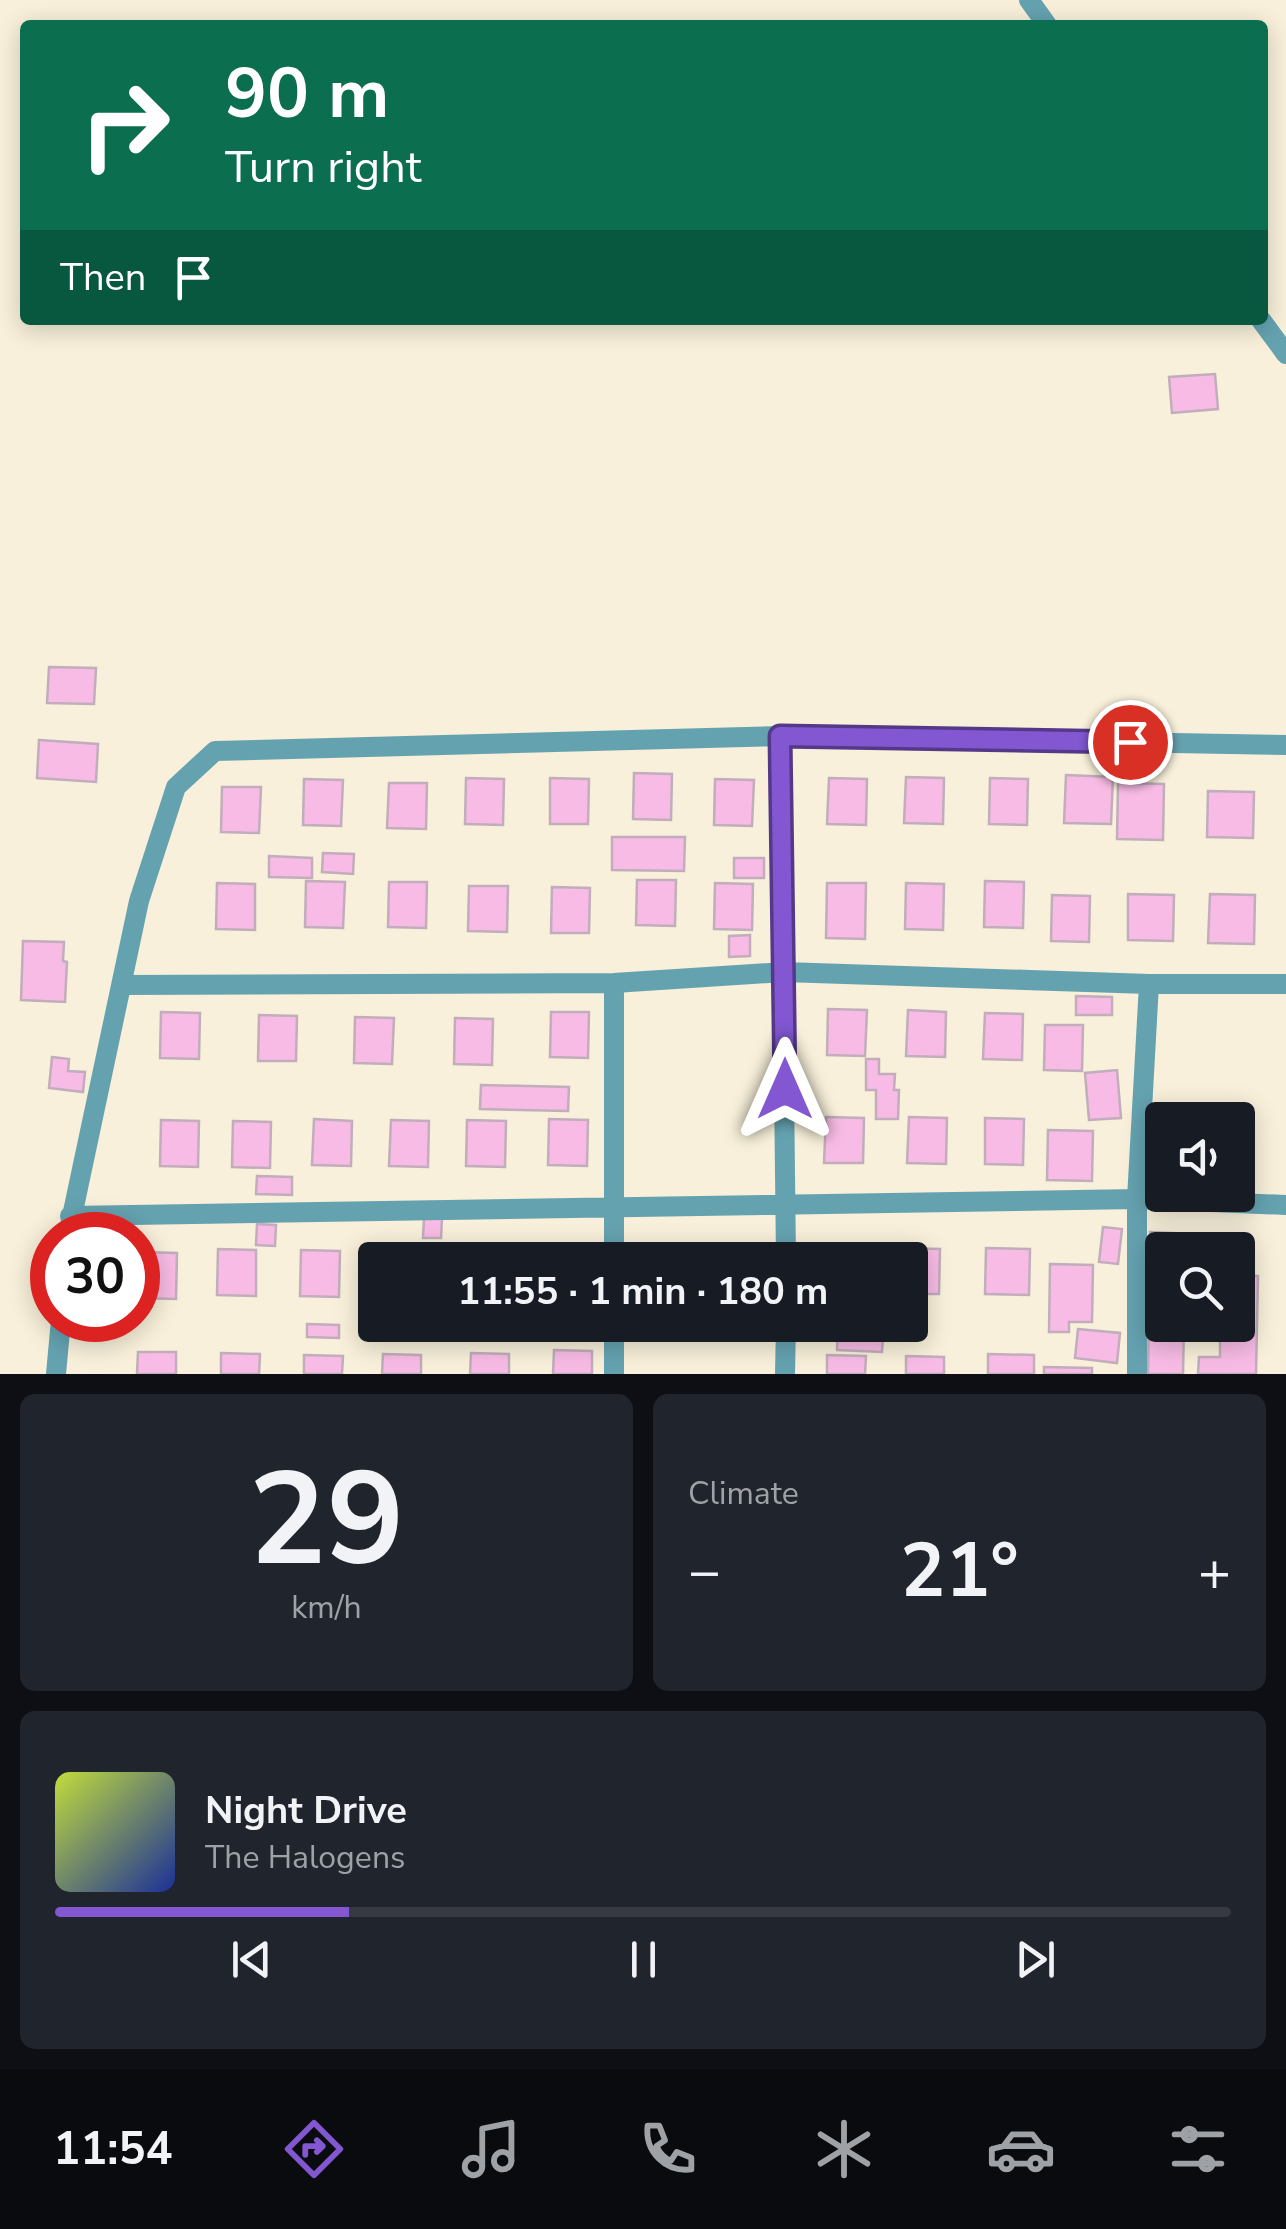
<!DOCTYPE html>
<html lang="en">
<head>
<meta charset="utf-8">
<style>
  :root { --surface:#171b24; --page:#20242c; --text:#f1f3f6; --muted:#9ea1a6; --line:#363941; --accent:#8257d1 }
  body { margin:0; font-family:"Nunito Sans",sans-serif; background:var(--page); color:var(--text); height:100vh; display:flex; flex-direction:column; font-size:38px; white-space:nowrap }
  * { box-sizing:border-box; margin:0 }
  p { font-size:32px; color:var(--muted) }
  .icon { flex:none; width:55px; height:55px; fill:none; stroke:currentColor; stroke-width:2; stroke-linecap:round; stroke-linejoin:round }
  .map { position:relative; height:1374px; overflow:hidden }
  .sheet { display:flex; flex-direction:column; gap:20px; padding:20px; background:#0d0f14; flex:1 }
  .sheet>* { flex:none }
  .guide { position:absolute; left:20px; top:20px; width:1248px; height:305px; border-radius:10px; box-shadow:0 5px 25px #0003; background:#0b6e4f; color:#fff; overflow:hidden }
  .controls { position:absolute; left:1145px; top:1102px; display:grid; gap:20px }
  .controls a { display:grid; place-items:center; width:110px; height:110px; border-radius:10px; background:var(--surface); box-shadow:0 5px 25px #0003; font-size:50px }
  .speed { position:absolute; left:30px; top:1212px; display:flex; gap:20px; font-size:50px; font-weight:700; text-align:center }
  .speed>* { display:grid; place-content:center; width:130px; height:130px; border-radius:50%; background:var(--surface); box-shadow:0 5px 25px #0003; line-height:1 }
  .speed .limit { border:15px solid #d22; background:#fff; color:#111 }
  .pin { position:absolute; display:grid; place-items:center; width:85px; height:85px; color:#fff; margin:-42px; border:5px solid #fff; border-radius:50%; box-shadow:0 2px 10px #0007 }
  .me { position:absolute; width:110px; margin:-55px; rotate:0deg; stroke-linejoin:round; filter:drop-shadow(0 0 8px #0008) }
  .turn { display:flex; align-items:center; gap:35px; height:210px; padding:0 40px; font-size:45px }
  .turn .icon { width:130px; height:130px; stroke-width:2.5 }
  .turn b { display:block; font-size:70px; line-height:85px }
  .then { display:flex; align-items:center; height:95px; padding:0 40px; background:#0003; gap:20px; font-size:38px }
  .big { font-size:75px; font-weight:700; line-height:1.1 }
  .sheet .widget { flex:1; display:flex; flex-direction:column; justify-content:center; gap:15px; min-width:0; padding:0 35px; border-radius:15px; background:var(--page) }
  .sheet .dial { align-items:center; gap:0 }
  .dial b { font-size:130px; line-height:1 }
  .song { display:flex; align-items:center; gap:30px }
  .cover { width:120px; height:120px; border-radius:15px; background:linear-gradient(135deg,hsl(70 70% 55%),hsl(230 70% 35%)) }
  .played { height:10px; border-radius:5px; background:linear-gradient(90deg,var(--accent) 25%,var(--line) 25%) }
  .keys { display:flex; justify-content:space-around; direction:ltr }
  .heat { display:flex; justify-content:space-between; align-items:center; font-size:55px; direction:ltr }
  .sheet .tiles { flex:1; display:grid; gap:20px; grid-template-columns:1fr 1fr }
  .widget:last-child { grid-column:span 2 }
  .trip { position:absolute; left:358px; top:1242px; width:570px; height:100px; border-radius:10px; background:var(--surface); box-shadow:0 5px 25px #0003; font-weight:700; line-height:100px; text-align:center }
  .dock { display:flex; height:160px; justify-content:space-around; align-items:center; background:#090b0e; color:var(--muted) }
  .dock .icon { width:70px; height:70px }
  .dock .current { color:var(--accent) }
  .dock b { font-size:45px; color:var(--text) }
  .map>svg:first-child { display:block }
</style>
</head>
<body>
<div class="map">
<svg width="1286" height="1374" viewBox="0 0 1286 1374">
  <rect width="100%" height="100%" fill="#f8f0da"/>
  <path fill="#f8bbe5" stroke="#c1adbb" stroke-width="2.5" d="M1215,374L1218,409L1172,413L1169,377Z
    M49,667L96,668L94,704L47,703Z
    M39,740L98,744L96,782L37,778Z
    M634,773L672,774L671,820L633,819Z
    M1066,775L1113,777L1111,824L1064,823Z
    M906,777L944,778L943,824L904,823Z
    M466,778L504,779L503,825L465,824Z
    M550,778L589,779L588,824H550Z
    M829,778L867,779L866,825L827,824Z
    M990,778L1028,779L1027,825L989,824Z
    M304,779L343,780L341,826L303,825Z
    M715,779L754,780L752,826L714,825Z
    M389,783H427L426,829L387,828Z
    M1118,783L1164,784L1163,840L1117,839Z
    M222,787H261L259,833L221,832Z
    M1208,791L1254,792L1253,838L1207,837Z
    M612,837H685L684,871L612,870Z
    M323,853L354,854L353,874L322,872Z
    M269,856L312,858V878L269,877Z
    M734,858H764V878H734Z
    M637,880H676L675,926L636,925Z
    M306,881L345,882L343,928L305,927Z
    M985,881L1024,882L1023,928L984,927Z
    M389,882H427L426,928L388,927Z
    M217,883L255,884V930L216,929Z
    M715,883L753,884L752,930L714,929Z
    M827,883H866L865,939L826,938Z
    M906,883L944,884L943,930L905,929Z
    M469,886H508L507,932L468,931Z
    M552,887L590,888L589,933H551Z
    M1128,894L1174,895L1173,941L1128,940Z
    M1210,894L1255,895L1254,944L1208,943Z
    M1052,895L1090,896L1089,942L1051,941Z
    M750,935V956L729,957V936Z
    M23,941L64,942L63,961L67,962L65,1002L21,1000Z
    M1076,996L1112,997V1015H1076Z
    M828,1009L867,1010L865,1056L827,1055Z
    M908,1010L946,1012L945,1057L906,1056Z
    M161,1012L200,1013L199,1059L160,1058Z
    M551,1012H589L588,1058L550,1057Z
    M985,1013L1023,1014L1022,1060L983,1059Z
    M259,1015L297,1016L296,1061H258Z
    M355,1017L394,1018L392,1064L354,1063Z
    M455,1018L493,1019L492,1065L454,1064Z
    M1045,1025H1083L1082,1071L1044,1070Z
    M52,1057L69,1059L68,1071L85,1072L83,1092L49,1088Z
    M866,1059H879V1074H895L894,1090H899L898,1119H876V1090H866Z
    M1117,1070L1121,1118L1089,1120L1085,1073Z
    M481,1085L569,1087L568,1111L480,1109Z
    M826,1117L864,1118L863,1163H824Z
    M909,1117L947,1118L946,1164L907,1163Z
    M985,1118L1024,1119L1023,1165L985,1164Z
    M314,1119L352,1121L351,1166L312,1165Z
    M549,1119L588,1120L587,1166L548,1165Z
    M161,1120L199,1121L198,1167L160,1166Z
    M391,1120L429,1121L428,1167L389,1166Z
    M467,1120L506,1121L505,1167L466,1166Z
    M233,1121L271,1122L270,1168L232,1167Z
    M1048,1130L1093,1131L1092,1181L1047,1180Z
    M257,1176L292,1177V1195L256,1194Z
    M424,1218H442L441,1238H423Z
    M257,1224L276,1225L275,1246L256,1245Z
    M1103,1227L1122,1229L1118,1264L1099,1262Z
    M1150,1232L1213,1235L1212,1250H1162V1266H1149Z
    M825,1246L864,1247L863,1260H825Z
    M383,1247H422V1260H383Z
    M548,1247L586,1248V1260H548Z
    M470,1248L508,1249V1260H470Z
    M901,1248L940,1249L939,1294H910V1260H901Z
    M986,1248L1030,1249L1029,1295L985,1294Z
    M218,1249L256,1250V1296L217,1295Z
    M301,1250L340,1251L339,1297L300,1296Z
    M139,1252L177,1253L176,1299L138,1298Z
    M1050,1264L1093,1265L1092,1322H1069V1332H1049Z
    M1151,1268L1162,1269V1299L1148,1298Z
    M1238,1276H1258L1256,1374H1198L1199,1357H1220V1325H1238Z
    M1149,1308H1162V1325H1184L1183,1374H1148Z
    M307,1324L339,1325V1338L307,1337Z
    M838,1325H884L882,1352L837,1350Z
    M1078,1329L1120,1333L1117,1363L1075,1358Z
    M554,1350L592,1351V1374H553Z
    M138,1352H176V1374H137Z
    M221,1353L260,1354L259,1374H221Z
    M471,1353L509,1354V1374H470Z
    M383,1354L421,1355V1374H382Z
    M988,1354L1034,1355V1374H988Z
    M304,1355L343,1356L342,1374H304Z
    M827,1355L866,1356L865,1374H827Z
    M906,1356L944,1357V1374H906Z
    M1044,1367L1092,1368V1374H1044Z"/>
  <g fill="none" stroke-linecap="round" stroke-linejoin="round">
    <path stroke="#65a2b0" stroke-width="20" d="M780,736L786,1260
      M614,983V1260
      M121,985L614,983L784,972L1149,984H1286
      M70,1216L1137,1199L1286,1205
      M68,1235L139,901L176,787L215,751L780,736L1286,745
      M56,1374L61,1320
      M614,1374V1325
      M785,1374L786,1325
      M1137,1374V1199L1149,984"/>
    <path stroke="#65a2b0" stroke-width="20" d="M1029,0L1047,25
      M1261,320L1286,354"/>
  </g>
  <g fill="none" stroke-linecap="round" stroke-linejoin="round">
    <defs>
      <path id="route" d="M785,1089L780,736L1130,742"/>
    </defs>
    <use href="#route" stroke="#543988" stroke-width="25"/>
    <use href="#route" stroke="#8257d1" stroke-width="18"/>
  </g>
</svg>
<div class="controls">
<a><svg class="icon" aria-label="sound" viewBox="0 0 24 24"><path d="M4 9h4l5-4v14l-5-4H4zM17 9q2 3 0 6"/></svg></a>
<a><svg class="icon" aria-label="search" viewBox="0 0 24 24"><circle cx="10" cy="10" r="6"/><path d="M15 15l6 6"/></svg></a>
</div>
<div class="speed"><div class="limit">30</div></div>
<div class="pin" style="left:1130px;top:742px;background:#d93025"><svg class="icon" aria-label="arrive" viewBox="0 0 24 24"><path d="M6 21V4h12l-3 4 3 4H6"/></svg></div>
<svg class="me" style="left:785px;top:1089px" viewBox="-20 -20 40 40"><path d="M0-17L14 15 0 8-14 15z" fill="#8257d1" stroke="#fff" stroke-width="4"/></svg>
<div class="trip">11:55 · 1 min · 180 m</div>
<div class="guide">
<div class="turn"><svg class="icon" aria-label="right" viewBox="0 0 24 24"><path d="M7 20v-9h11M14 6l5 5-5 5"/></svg><div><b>90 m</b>Turn right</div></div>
<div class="then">Then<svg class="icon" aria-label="arrive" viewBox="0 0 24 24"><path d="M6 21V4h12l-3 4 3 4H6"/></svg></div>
</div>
</div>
<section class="sheet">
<div class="tiles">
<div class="widget dial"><b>29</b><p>km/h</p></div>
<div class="widget"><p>Climate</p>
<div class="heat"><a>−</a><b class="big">21°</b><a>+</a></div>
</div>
<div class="widget">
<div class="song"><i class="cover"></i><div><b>Night Drive</b><p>The Halogens</p></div></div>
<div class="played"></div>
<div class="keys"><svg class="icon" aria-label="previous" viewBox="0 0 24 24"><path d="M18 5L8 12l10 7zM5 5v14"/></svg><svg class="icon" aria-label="pause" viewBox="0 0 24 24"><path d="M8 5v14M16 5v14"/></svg><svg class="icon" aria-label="next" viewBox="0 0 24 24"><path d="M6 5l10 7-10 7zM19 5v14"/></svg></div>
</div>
</div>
</section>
<nav class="dock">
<b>11:54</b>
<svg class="icon current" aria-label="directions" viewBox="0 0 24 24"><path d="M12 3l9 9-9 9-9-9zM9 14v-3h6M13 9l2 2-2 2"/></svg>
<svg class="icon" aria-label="music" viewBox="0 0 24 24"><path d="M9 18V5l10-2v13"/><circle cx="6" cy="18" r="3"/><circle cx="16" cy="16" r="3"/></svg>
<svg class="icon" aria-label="phone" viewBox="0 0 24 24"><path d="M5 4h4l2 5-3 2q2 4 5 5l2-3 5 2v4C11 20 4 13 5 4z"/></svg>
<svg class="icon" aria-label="climate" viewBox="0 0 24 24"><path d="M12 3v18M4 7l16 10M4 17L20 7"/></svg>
<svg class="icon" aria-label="car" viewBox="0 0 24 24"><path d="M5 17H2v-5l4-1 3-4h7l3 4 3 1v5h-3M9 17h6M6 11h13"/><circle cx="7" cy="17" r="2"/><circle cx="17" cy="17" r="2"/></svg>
<svg class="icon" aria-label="filters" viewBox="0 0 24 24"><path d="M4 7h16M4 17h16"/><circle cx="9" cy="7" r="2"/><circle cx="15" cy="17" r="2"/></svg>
</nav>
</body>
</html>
